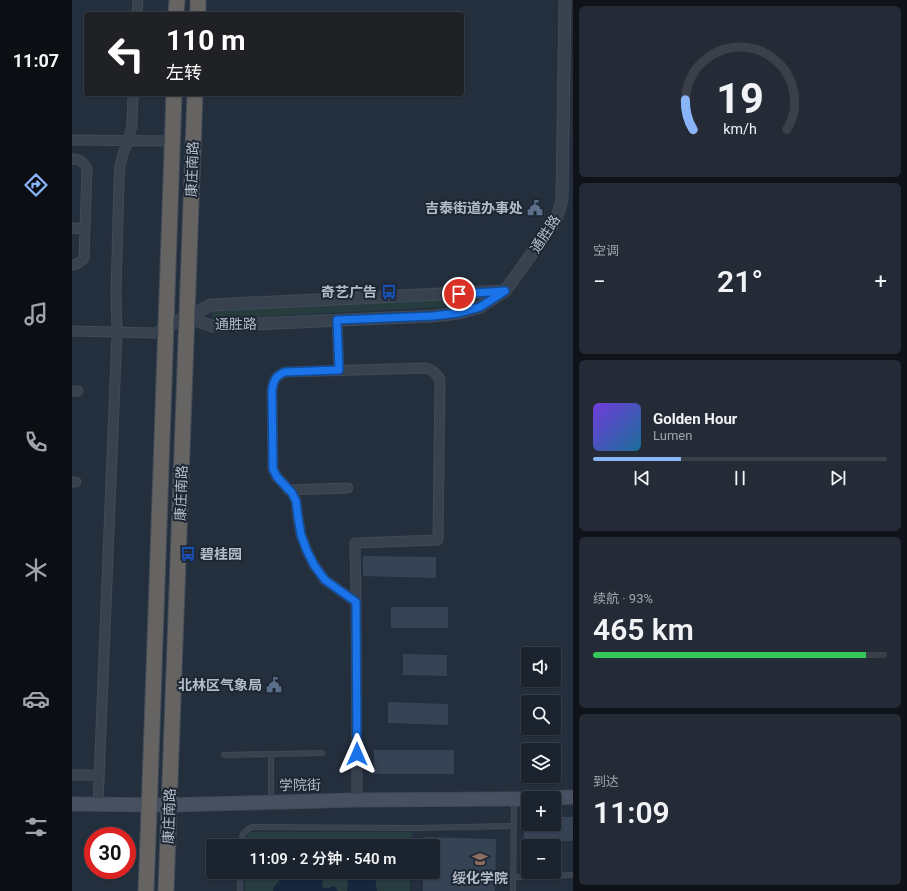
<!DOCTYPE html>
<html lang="zh">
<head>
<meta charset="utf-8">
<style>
  :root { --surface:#1b232e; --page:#242b36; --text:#f1f3f6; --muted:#a0a4aa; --line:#39404a; --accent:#8ab4f8 }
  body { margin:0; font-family:Roboto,"Noto Sans SC",sans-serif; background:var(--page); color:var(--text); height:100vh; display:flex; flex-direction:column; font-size:15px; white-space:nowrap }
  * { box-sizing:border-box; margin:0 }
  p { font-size:13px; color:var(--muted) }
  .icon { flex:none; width:22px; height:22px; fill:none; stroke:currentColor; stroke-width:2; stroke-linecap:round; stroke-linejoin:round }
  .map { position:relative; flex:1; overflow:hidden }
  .panel { display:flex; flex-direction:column; gap:6px; padding:6px; background:#0f1319; width:334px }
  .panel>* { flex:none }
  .hud { position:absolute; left:12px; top:12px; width:380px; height:84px; border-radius:4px; box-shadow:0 1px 3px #0004,0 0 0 1px var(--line); background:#202124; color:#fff; overflow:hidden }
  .controls { position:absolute; left:449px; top:647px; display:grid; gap:8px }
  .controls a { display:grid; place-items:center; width:40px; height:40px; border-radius:4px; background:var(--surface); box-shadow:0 1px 3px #0004,0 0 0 1px var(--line); font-size:20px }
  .speed { position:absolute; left:12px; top:827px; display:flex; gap:8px; font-size:20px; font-weight:700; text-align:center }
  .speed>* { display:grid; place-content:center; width:52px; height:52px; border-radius:50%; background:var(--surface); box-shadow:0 1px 3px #0004,0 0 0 1px var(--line); line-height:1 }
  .speed .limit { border:6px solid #d22; background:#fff; color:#111 }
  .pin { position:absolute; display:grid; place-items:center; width:34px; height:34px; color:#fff; margin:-17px; border:2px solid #fff; border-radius:50%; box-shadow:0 1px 4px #0007 }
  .me { position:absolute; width:44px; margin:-22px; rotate:0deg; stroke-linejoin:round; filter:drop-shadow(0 0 3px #0008) }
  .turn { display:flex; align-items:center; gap:14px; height:84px; padding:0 16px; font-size:18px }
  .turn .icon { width:52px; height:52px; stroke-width:2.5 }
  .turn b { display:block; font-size:28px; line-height:34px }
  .big { font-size:30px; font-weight:600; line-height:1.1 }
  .panel .widget { flex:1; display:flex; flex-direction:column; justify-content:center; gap:6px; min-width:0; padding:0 14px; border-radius:6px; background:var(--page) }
  .panel .dial { align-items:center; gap:0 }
  .dial svg { height:104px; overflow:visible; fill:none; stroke:var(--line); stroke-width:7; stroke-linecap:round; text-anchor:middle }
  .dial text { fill:var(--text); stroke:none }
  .song { display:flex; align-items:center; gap:12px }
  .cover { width:48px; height:48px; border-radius:6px; background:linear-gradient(135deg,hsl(260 70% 55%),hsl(200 70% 35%)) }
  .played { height:4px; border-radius:2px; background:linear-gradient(90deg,var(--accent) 30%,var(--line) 30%) }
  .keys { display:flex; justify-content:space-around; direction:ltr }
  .heat { display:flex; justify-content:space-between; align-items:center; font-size:22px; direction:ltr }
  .charge { height:6px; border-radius:3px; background:linear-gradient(90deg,#34c759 93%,var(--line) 0) }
  .trip { position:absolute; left:134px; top:839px; width:234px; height:40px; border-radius:4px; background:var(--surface); box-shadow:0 1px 3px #0004,0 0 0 1px var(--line); font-weight:600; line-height:40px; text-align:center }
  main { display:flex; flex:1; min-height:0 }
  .dock { display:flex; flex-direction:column; width:72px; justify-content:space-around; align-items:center; background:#0b0e12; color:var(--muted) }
  .dock .icon { width:28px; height:28px }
  .dock .selected { color:var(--accent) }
  .dock b { font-size:18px; color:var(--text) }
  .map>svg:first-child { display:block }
</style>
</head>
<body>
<main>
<nav class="dock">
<b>11:07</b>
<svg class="icon selected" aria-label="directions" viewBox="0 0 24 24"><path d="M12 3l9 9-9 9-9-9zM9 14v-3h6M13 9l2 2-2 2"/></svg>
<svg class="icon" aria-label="music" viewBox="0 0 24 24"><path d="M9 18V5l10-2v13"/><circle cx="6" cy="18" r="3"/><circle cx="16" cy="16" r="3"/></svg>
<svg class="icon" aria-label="phone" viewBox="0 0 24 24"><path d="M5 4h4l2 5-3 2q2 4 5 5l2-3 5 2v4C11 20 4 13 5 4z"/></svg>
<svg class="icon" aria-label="climate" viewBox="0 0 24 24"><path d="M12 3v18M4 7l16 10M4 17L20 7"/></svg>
<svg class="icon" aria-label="car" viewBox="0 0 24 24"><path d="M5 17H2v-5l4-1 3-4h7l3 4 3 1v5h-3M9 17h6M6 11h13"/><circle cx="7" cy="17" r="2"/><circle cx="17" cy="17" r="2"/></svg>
<svg class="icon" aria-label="filters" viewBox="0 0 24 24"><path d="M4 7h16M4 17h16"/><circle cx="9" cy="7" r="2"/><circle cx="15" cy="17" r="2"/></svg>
</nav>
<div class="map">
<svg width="501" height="891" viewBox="0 0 501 891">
  <rect width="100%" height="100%" fill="#242f3e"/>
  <path fill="#263c3f" d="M374,299V306L373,307L143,319L140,317V310Z
    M178,832H340L339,846H174L175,836Z
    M173,872H338V891H173Z"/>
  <path fill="#17263c" d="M210,872H249L251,876L250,887C254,890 257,888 261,886L263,887L266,891H201L202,887L207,881Z
    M280,872H296L303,877L305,891H275L276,879Z"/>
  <path fill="#364354" d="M291,556L364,557V578L291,576Z
    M319,607H376V628H319Z
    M331,654L375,655V676L331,675Z
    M316,702L376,704V725L316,723Z
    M302,750H382V774H302Z
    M482,817H501V841L452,842V824H482Z
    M352,837L424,839L423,891H351V872H361V846H352Z"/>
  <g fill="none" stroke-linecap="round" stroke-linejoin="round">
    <defs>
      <path id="service" d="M199,754V800
        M152,755L250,753
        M169,846C170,835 170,832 180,827L344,828L441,826
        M441,877L501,875
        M168,891V872
        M441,891L442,801"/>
      <path id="minor" d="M65,14L66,0
        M0,140L100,141
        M0,159C8,159 11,162 15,168L12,258C9,262 6,265 0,265
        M0,228L13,229
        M265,320L267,370
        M0,331L83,333L94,327
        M0,391H6
        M0,482H4
        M216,490L276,488
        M284,602L283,543L366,540L368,380C365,373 361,370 354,368L213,372C203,376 202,380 200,390L201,469L205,477L220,493L224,501L226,517L229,535L235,551L242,565L253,580L284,602L285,800
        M0,775H27
        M26,804L45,332L44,293L47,181L48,166L51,154L56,141L60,125L61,94"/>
      <path id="tertiary" d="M115,317L140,326L361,316L387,313L408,307L433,291L484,220L490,200L493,0
        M94,327L139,305L432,291"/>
      <path id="secondary" d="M477,798L501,797
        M0,804L97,805L285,800L456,799"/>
      <path id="trunk" d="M104,14L105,0
        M126,14V0
        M74,891L78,785L102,94
        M94,891L123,94"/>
    </defs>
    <use href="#service" stroke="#414a57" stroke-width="6"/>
    <use href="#minor" stroke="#414a57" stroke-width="11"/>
    <use href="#tertiary" stroke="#414a57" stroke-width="13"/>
    <use href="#secondary" stroke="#414a57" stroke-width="15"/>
    <use href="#trunk" stroke="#434c59" stroke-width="17"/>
    <use href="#service" stroke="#38414e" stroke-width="4.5"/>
    <use href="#minor" stroke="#38414e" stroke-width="9"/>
    <use href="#tertiary" stroke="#38414e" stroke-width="11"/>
    <use href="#secondary" stroke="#465061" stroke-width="13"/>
    <use href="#trunk" stroke="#656462" stroke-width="15"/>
  </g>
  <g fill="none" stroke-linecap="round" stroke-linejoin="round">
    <defs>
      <path id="route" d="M285,754L284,602L253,580L242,565L235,551L229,535L226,517L224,501L220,493L205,477L201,469L200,390C202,380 203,376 213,372L267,370L265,320L361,316L386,313L408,307L433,291L387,294"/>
    </defs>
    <use href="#route" stroke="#114b97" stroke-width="10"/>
    <use href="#route" stroke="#1a73e8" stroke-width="7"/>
  </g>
  <defs>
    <symbol id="civic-bare" viewBox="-9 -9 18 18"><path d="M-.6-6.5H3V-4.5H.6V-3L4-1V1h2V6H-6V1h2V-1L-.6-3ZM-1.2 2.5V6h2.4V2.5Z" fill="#5c6f8a" stroke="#1d2633" stroke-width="2.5" paint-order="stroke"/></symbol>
    <symbol id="bus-bare" viewBox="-9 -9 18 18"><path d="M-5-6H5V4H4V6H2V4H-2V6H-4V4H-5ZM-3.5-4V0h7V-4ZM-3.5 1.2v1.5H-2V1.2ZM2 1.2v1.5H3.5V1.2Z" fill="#1a4fb4" stroke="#1d2633" stroke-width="2.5" paint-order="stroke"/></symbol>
    <symbol id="university-bare" viewBox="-9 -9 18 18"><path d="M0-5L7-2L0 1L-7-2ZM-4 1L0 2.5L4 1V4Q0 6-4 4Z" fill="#8d6e63" stroke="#1d2633" stroke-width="2.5" paint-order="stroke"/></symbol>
  </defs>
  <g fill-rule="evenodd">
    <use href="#civic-bare" x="452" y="197" width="22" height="22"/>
    <use href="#bus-bare" x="306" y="281" width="22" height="22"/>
    <use href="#bus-bare" x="105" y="543" width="22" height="22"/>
    <use href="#civic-bare" x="191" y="674" width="22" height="22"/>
    <use href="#university-bare" x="397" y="848" width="22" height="22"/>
  </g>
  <g text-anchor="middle" stroke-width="4" stroke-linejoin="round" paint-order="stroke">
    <g font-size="14" fill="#b4bcc9" stroke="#1d2633">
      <text transform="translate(120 169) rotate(-88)" y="5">康庄南路</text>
      <text transform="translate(473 234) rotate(-57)" y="5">通胜路</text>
      <text transform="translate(164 324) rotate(-1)" y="5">通胜路</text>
      <text transform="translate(109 493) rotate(-88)" y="5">康庄南路</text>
      <text transform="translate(228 785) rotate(-1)" y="5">学院街</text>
      <text transform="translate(97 816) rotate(-88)" y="5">康庄南路</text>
    </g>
    <g font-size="14" font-weight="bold" fill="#b4bcc9" stroke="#1d2633" text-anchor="end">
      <text x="451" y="213">吉泰街道办事处</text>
      <text x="305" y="297">奇艺广告</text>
      <text x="128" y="559" text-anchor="start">碧桂园</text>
      <text x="190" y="690">北林区气象局</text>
      <text x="408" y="883" text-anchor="middle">绥化学院</text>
    </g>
  </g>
</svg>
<div class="controls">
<a><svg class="icon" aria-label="sound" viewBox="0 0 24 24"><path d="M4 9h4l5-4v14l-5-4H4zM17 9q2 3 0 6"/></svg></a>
<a><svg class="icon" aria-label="search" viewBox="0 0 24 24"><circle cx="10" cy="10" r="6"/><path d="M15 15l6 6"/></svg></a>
<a><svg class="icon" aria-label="layers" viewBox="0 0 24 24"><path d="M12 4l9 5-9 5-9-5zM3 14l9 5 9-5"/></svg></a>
<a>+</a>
<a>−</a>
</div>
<div class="speed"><div class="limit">30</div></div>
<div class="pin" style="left:387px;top:294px;background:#d93025"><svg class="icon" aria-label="arrive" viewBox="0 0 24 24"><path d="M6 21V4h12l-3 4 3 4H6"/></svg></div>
<svg class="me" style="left:285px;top:754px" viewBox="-20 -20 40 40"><path d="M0-17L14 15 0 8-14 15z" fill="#1a73e8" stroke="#fff" stroke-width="4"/></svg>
<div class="trip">11:09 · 2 分钟 · 540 m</div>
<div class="hud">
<div class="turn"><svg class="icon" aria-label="left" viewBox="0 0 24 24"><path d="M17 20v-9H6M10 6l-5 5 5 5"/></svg><div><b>110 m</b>左转</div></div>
</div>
</div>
<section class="panel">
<div class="widget dial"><svg viewBox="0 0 100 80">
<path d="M14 69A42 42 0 1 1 86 69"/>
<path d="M14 69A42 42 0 0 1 8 46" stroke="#8ab4f8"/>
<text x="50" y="56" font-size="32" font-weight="700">19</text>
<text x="50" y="72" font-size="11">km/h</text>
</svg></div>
<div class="widget"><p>空调</p>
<div class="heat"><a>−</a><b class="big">21°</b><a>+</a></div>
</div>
<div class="widget">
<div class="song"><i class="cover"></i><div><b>Golden Hour</b><p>Lumen</p></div></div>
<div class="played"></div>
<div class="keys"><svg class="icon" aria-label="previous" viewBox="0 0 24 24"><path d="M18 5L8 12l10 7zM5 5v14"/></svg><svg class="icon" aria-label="pause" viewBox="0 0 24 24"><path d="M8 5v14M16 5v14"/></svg><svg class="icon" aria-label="next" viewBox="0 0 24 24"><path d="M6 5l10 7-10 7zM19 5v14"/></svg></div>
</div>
<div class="widget"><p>续航 · 93%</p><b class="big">465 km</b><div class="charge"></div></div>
<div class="widget"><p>到达</p><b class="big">11:09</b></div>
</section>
</main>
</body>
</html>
